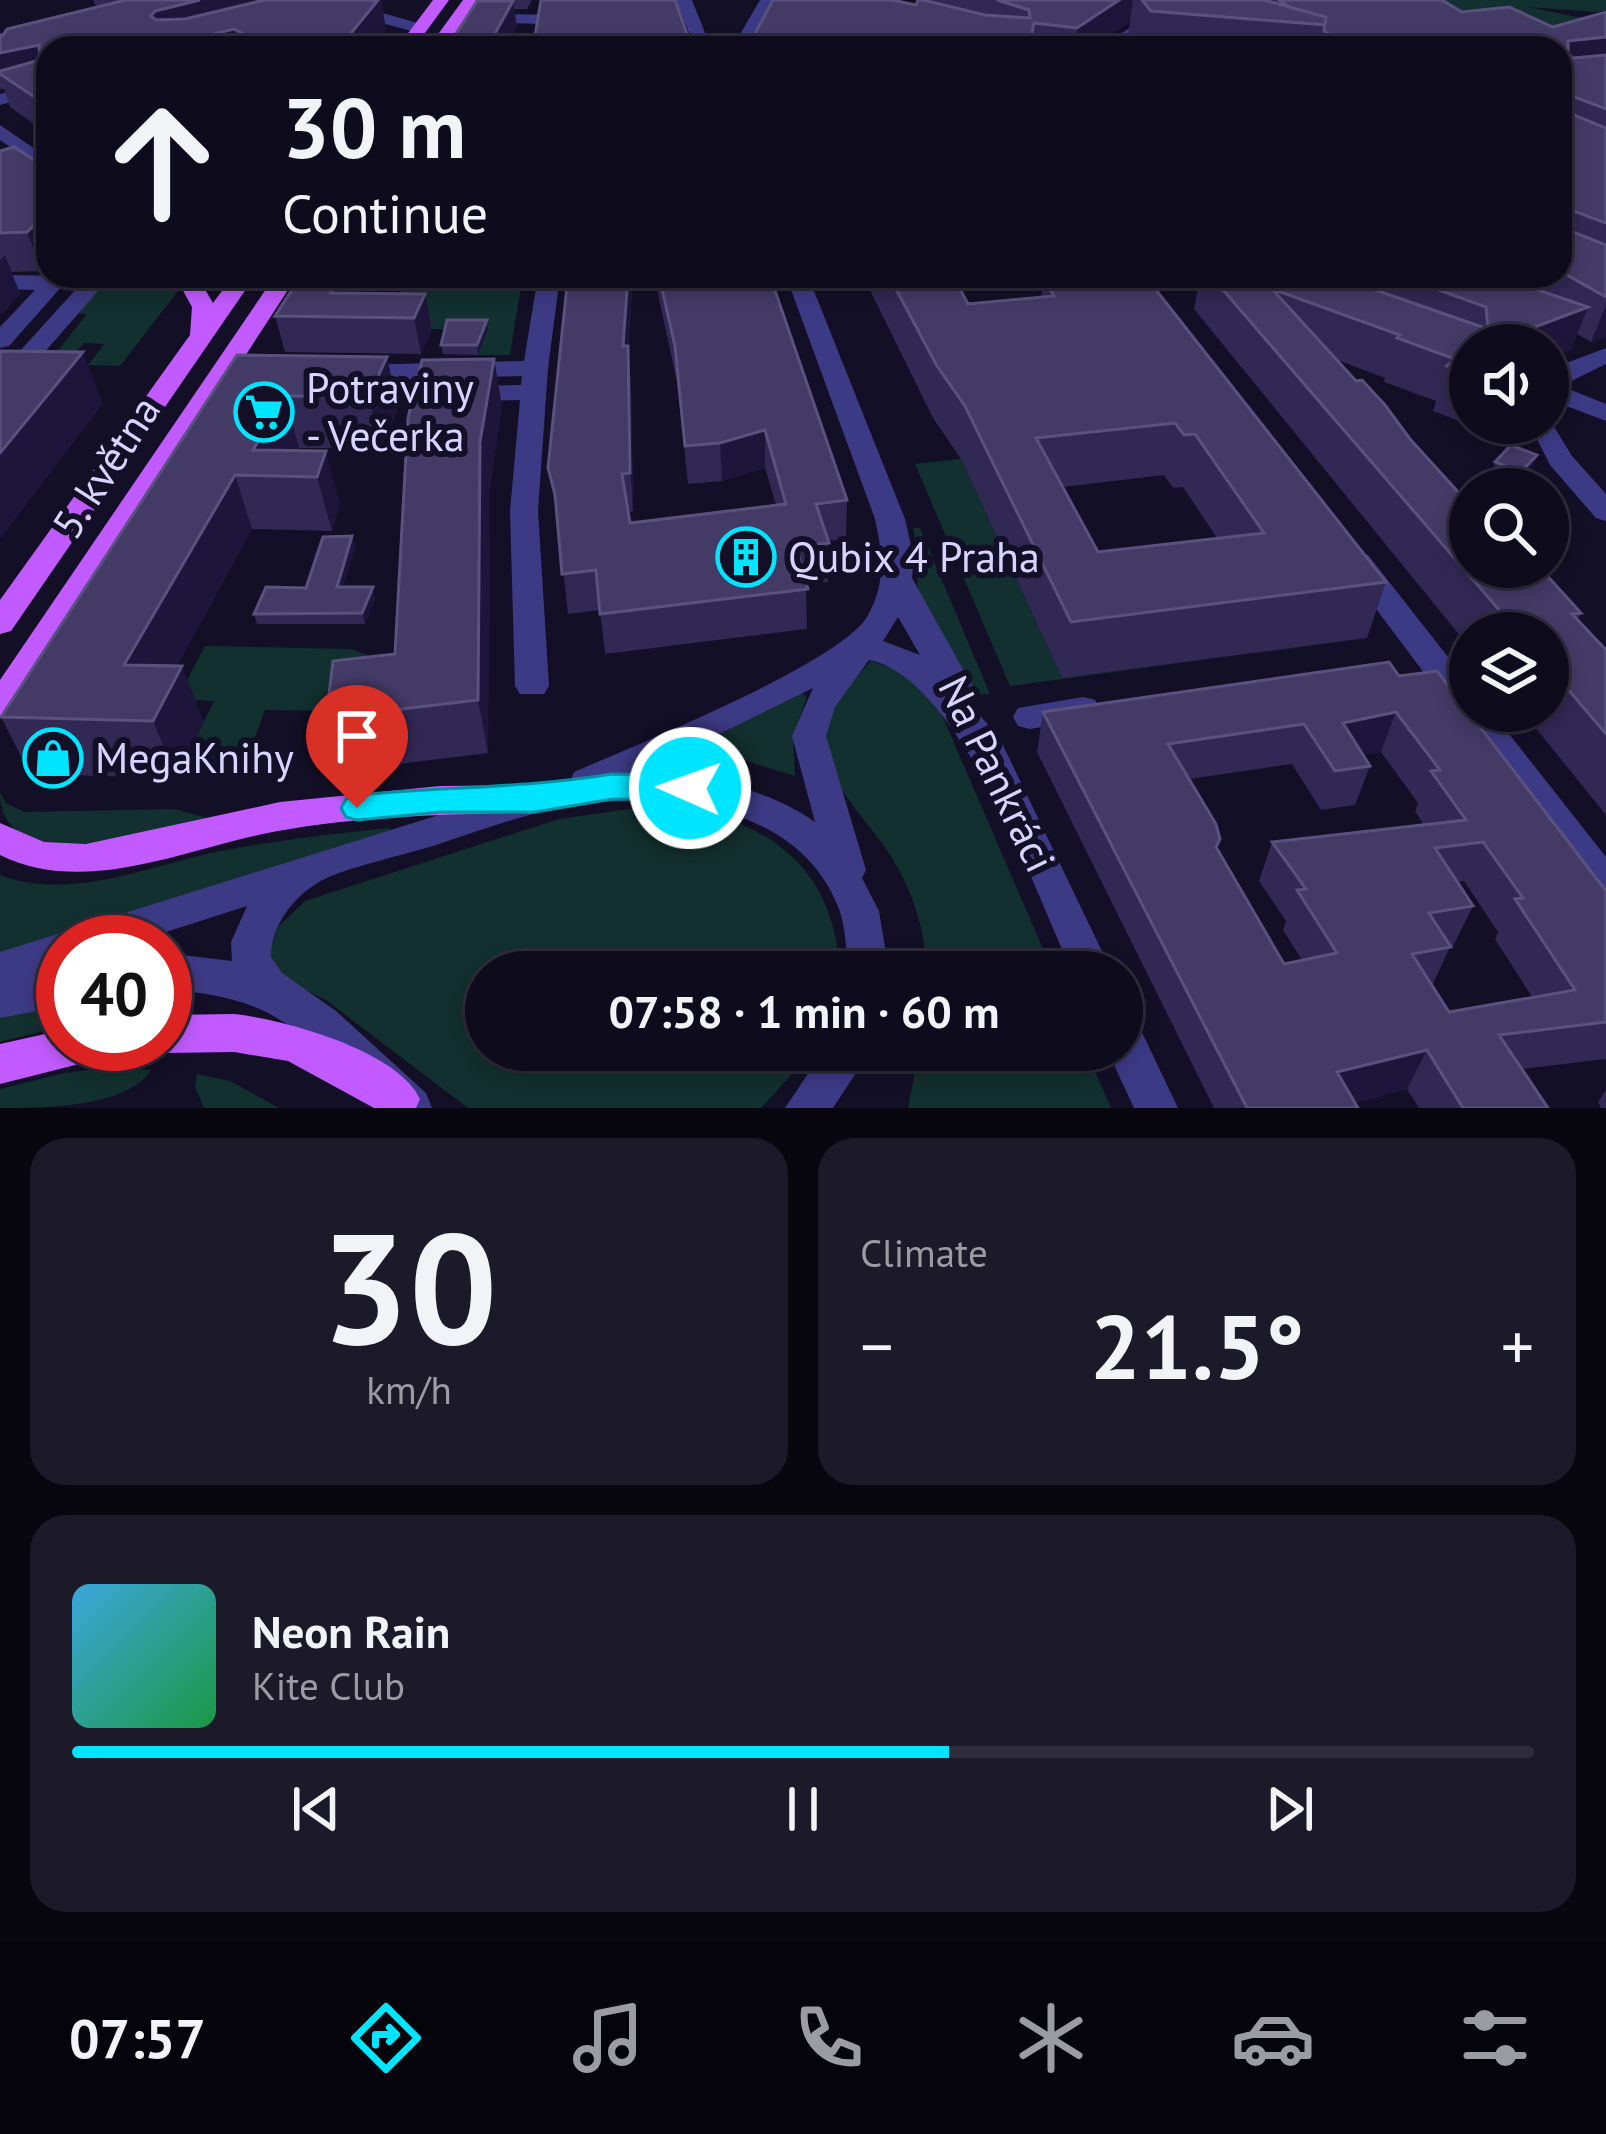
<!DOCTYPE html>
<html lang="en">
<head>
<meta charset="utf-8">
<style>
  :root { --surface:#0e0b1c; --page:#1c1929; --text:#f1f3f6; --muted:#9b9ba3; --line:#2e2b3b; --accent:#00e5ff }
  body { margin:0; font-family:"PT Sans",sans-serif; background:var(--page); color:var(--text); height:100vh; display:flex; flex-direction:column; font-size:45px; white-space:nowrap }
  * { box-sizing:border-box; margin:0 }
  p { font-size:39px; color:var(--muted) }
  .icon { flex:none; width:66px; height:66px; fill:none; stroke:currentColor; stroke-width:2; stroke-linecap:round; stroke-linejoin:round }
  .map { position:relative; height:1108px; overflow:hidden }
  .details { display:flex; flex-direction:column; gap:30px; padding:30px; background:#08060f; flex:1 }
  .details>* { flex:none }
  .guide { position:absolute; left:36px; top:36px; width:1536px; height:252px; border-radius:36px; box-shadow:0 6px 18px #0003,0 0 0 3px var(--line); background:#0e0b1c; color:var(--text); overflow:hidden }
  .controls { position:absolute; left:1449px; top:324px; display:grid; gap:24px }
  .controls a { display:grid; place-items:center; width:120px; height:120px; border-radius:50%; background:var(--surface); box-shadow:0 6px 18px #0003,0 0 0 3px var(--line); font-size:60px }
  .speed { position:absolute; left:36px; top:915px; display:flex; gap:24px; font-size:60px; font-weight:700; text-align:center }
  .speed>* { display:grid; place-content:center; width:156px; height:156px; border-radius:50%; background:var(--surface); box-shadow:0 6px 18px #0003,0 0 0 3px var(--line); line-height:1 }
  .speed .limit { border:18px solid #d22; background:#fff; color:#111 }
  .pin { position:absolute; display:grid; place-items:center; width:102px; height:102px; color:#fff; margin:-123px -51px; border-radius:50% 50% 50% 0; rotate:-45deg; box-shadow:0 0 12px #0007 }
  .pin .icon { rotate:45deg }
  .me { position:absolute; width:132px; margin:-66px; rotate:272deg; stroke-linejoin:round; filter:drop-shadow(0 0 9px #0008) }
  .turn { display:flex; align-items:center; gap:42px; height:252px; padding:0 48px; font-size:54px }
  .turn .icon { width:156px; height:156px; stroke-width:2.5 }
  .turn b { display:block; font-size:84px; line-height:102px }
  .big { font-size:90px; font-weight:800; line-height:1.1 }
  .details .widget { flex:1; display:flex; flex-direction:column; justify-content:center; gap:18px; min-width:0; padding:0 42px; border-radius:36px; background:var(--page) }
  .details .dial { align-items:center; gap:0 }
  .dial b { font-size:156px; line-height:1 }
  .song { display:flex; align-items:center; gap:36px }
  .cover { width:144px; height:144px; border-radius:18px; background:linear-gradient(135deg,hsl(200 70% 55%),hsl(140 70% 35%)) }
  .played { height:12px; border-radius:6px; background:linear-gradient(90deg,var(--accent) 60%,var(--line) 60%) }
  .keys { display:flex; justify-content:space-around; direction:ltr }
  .heat { display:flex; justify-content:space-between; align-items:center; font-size:66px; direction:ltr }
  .details .tiles { flex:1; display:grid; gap:30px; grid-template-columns:1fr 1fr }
  .widget:last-child { grid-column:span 2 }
  .trip { position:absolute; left:465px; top:951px; width:678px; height:120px; border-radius:60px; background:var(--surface); box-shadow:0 6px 18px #0003,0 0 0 3px var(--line); font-weight:800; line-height:120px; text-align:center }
  .menu { display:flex; height:192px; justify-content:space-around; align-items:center; background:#06040b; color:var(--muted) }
  .menu .icon { width:84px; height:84px }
  .menu .selected { color:var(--accent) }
  .menu b { font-size:54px; color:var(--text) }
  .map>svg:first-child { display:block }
</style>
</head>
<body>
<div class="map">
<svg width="1606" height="1108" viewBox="0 0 1606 1108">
  <rect width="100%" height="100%" fill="#130f26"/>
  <path fill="#12302f" d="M1420,0H1606V10L1597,12L1529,7L1606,23L1544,44Z
    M118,276H173L181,287L120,366L88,365L104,344L84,343L62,367L51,359L87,314L73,313L97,286Z
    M417,279L522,280L510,355H478L488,329H392L385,323L406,283Z
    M961,459L1062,678L1296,648L1260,589L1300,647L1010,686L915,464Z
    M913,528H920L990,694L978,695C957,664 927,632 919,595C915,573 919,551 913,528Z
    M205,646L350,649L395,664L333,711L265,710L242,772L178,774L214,701L177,699Z
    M871,661L912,675L942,715L1053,972H926C927,934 912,890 892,858C865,814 807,770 832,712C840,693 857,677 871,661Z
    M800,692L807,697L793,736L795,776L697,746Z
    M0,792L6,803L24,812L175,809L207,818C158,830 0,883 0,792Z
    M657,805C760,815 834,860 840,972H486V1050H814L761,1108H468L327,1001L287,980L272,962L270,950L277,928L305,901L559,819Z
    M388,828L392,831L0,958V875C73,902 149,865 221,851C276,840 332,834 388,828Z
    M63,1004V1026L0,1042V1016Z
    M919,1050H1086L1111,1108H908Z
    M114,1067L151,1070C126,1108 44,1108 0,1108V1089L64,1073Z
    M197,1074L230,1081L279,1108H204L195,1087Z"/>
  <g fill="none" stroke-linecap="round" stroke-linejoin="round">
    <path fill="#3d3a85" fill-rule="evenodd" d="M676,0H692L711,48H695Z
      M760,0H776L748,48H732Z
      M1127,0H1144L1162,19L1119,48H1100L1144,18Z
      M379,12L425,25L427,28L419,33L378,22L343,23L335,18L343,13Z
      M482,14L577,15L585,20L577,25L476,22V16Z
      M48,82V92L0,105V94Z
      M0,125L48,158V173L0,140Z
      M0,275L71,276L9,346L0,348V327L35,290L0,289Z
      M88,276H111L9,393L0,396V373Z
      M538,276H560L548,368L538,511L549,686L544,694H520L515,686L510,511L520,400L353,404L340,396L353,388L521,385L522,376L355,381L342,373L355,365L524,361Z
      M786,276H808L905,519L914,559L912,578L974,689L965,699L999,737L1112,972H1072C1036,893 959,677 869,660L835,707L826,736L866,870L862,878L879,911L889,972H849C846,952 846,928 839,909C802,810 680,792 589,803C537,809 488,828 439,844C409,854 341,868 317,883C292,899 271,926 271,957L282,973L336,1011L426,1093L432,1108H377C296,1031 285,999 165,989V953L232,961L231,942L247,906L135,942H63V965L34,975L63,970V1006L0,1018V952L535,785L571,779L574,772C634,746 838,664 867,617C886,584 883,555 875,519ZM898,617L920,655L883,641ZM813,688L792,736L815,822C764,787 700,774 640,773Z
      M1606,348V364L1561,386L1606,404V421L1548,399V370Z
      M1548,417L1572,456L1606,494V521L1596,518L1550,465L1529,423H1548Z
      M1357,552L1368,555L1470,685V711H1491L1606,857V901L1592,896L1346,569L1342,562L1346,555Z
      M1083,697L1095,700L1100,709L1095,718L1030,729L1018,726L1013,717L1018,708Z
      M1122,1016L1137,1022L1178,1108H1134L1107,1050H1122Z
      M824,1050H871L833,1108H785Z"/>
    <path fill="#c25bff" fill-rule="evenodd" d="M433,0H449L414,48H397Z
      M463,0H479L444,48H428Z
      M87,276H117L96,287L88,285Z
      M175,276H197L213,303L233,276H255L11,631L0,634V600L190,335L192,307Z
      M275,276H297L12,715L0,718V680Z
      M535,785L548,789L553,799L548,809L535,813C450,814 362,816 278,831C188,847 87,898 0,855V823L44,842L86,844L280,802L440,786Z
      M234,1014C283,1019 399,1051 420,1099L416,1108H374L288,1061L234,1052L165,1053L148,1044H165V1015Z
      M63,1030V1044H109L103,1058L0,1084V1044Z"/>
  </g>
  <path fill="#312854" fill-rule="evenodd" d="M93,0H381L386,29L372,48H48V134L10,107L4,89H0V35L96,7Z
    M491,0H532L527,9H514L517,28Z
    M918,0H1441L1462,12L1553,27L1606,12V336L1591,342L1577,334L1571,350L1470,345V423H1482L1477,428L1433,411L1436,401L1384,382L1385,378L1337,360L1470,567L1581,613L1578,620L1606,650V815L1522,711H1548V633H1470V648L1194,309L1200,276H1560V48H1126L1130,22L1093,48H752V39L916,5Z
    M0,151L48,169V265L42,271L11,272L20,294L0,316Z
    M301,276H393L390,282H366L359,293L425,294L432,330L421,354L285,352L275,316Z
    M568,276H633L628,352L631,383L633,511L628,512L630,523L776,505L765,468L722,481L688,484L677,382L654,276H770L847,500L846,539L828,541V582L806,585L807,629L605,654L600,610L568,614L558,522L548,468Z
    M863,276H965V278L955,279L968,304L1041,297L1042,289L1034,276H1019H1145L1386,582L1367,638L1062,678L961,459L933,418ZM1164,475L1173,488L1183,487L1217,538L1098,552L1063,487Z
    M487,320L488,329L478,355L443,354L441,345Z
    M237,355L387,357L398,409L381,448H299L298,450L340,504L332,531L252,529L177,666L204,722L177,778L30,774L1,717Z
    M494,359L502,406L489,492L488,753L342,771L326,718L395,654Z
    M1537,455L1533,465L1517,483L1492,473L1495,462Z
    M352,536L355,547L343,587L375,598L365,624H257L254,614L306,588Z
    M1399,676L1606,891V1059L1521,1069L1548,1108H1419L1407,1089L1354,1103L1358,1108H1214L1037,752L1043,712ZM1381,752L1418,803L1415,811L1424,825L1272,842L1259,881L1286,921L1283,930L1302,960L1284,964L1217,849L1189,779L1292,764L1321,810L1355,805L1370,766L1364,755ZM1464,881L1498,932L1495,939L1532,997L1449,1012L1432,986L1450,947L1453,946L1473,906L1457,882Z
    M1606,1090V1108H1601L1598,1102Z"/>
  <path fill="#1d163a" d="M200,0H268L234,29L239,48H155L151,16L155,11Z
    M378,0H381L386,29L372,48H339Z
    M1119,0H1133L1130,22L1093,48H1074L1077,28Z
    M513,1L517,28L506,48H487Z
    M1606,37V70L1560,76L1568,41Z
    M39,45L48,70L0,74V53Z
    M48,212V265L42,271L27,232Z
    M5,255L20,294L0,316V260Z
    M341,276H364L366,282L346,317L331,293Z
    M628,276H633L628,352L631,383L633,511L623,346Z
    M425,294L432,330L421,354L414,318Z
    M1606,305V336L1591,342Z
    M1588,307L1571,350L1548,359V345H1494L1495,342Z
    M487,320L488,329L478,355L477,345Z
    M83,352L103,404L0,539V453Z
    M387,357L398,409L381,448L369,396Z
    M494,359L502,406L489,492L488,753L478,700L480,442Z
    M285,396L299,448L284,476L253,450Z
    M765,430V468L722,481L720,443Z
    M326,451L340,504L332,531L317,477Z
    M1537,455L1533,465L1517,483L1521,472Z
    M235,475L252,529L147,721L124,665Z
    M352,536L355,547L340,597L337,587Z
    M373,587L375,598L365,624L362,613Z
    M182,666L204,722L177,778L153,721Z
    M1396,712L1381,752L1330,762L1343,723Z
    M1427,1050L1407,1089L1333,1108L1337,1072Z"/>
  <path fill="#433a66" stroke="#5a527e" stroke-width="3" fill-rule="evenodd" d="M126,0H200L155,11L151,16L156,20L185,19L264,0H378L339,48H271L234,29L155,48H48V106L0,74V71L40,60L39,45L0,53V35H3L7,29Z
    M541,0H675L692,48H533Z
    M773,0H892L916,5L918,0H923L985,15L1030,18L1029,10L997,0H1119L1077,28L1034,23L1030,43L1050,48H756L752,39Z
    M1142,0H1264L1326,17L1325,25L1151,11Z
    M1279,0H1442L1462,12L1509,7L1553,27L1606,12V37L1568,41V54L1573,58L1606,55V109L1572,96L1569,113L1606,128V223L1571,210L1573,232L1606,245V297L1560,271V48H1347L1324,31L1326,17L1289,7Z
    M477,1H513L487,48H447Z
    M14,147L48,169V212L27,232L0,233V151Z
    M301,276H341L331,293L425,294L414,318L275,316Z
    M568,276H628L623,346H628L630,473L622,474L630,523L786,504L765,430L720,443L685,446L675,346L659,276H770L847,500L816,504L829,543L796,547L808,589L600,614L596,570L562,574L555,494L548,468Z
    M889,276H953L968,304L1054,296L1044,279L1074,276H1145L1386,582L1071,622L965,406L937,366ZM1175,423L1184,435L1195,434L1264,533L1098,552L1036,438Z
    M1211,276H1335L1488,329L1486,307L1400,276H1497L1588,307L1495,342L1503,345H1470V374L1447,366L1455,359L1397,338L1400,335L1272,289L1356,381L1362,380L1385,405L1410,439L1470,505V567H1527L1532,572L1543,571L1581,613L1572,614L1606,650V734L1548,666V633H1519Z
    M447,320H487L477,345H441Z
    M0,351L83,352L0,453Z
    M237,355L387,357L369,396H285L253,450L326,451L317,477L235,475L124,665L182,666L153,721L1,717Z
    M494,359L480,442L478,700L326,718L333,661L395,654L408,418L422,360Z
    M1511,445L1537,455L1521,472L1495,462Z
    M352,536L337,587H373L362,613L254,614L266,587L306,588L323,537Z
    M1389,662L1399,676L1437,671L1606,891V1022L1499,1035L1548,1108H1463L1427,1050L1337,1072L1358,1108H1247L1043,712ZM1396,712L1440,770L1431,771L1466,820L1272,842L1306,889L1297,890L1337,953L1284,964L1216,847L1220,839L1216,824L1168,744L1304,724L1335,771L1370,766L1343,723ZM1483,842L1523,898L1515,899L1575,990L1449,1012L1412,954L1451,947L1429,913L1473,906L1435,848Z"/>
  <path fill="#00e5ff" stroke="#0095a6" stroke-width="3" d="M612,774L690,775L702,779L706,788L702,797L690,800L612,799L535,812H440L357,820L346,817L341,808L346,799L357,795C443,787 527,788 612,774Z"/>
  <defs>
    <symbol id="supermarket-ring" viewBox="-11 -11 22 22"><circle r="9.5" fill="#130f26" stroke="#00e5ff" stroke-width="1.5"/><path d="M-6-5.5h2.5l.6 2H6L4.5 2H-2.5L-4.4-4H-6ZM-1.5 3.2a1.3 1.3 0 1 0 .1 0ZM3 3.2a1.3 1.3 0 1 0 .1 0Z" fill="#00e5ff"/></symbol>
    <symbol id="building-ring" viewBox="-11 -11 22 22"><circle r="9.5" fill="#130f26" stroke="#00e5ff" stroke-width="1.5"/><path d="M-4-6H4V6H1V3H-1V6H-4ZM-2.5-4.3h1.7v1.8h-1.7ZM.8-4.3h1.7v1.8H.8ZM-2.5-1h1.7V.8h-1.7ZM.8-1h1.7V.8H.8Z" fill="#00e5ff"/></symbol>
    <symbol id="shop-ring" viewBox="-11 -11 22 22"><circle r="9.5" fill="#130f26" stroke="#00e5ff" stroke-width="1.5"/><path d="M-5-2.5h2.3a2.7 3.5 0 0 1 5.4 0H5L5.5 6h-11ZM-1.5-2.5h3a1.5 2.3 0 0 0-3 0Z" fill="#00e5ff"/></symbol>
  </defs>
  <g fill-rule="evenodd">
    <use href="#supermarket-ring" x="231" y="379" width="66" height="66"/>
    <use href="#building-ring" x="713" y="524" width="66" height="66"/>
    <use href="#shop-ring" x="20" y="725" width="66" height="66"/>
  </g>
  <g text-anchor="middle" stroke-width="12" stroke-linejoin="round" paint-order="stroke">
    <g font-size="42" fill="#d9d4ff" stroke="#130f26" text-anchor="start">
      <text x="306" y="403">Potraviny<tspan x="306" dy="48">- Večerka</tspan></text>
      <text x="788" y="572">Qubix 4 Praha</text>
      <text x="95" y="773">MegaKnihy</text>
    </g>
    <g font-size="42" fill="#d9d4ff" stroke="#130f26">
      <text transform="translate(106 467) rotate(-57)" y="15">5. května</text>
      <text transform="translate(997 774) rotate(64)" y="15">Na Pankráci</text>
    </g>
  </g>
</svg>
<div class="controls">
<a><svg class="icon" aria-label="sound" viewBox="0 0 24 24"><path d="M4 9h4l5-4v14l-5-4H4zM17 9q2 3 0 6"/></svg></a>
<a><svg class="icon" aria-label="search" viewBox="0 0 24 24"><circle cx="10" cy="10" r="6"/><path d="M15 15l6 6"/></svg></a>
<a><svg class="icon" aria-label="layers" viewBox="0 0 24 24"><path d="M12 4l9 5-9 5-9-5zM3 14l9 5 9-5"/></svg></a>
</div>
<div class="speed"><div class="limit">40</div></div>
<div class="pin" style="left:357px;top:808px;background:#d93025"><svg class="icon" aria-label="arrive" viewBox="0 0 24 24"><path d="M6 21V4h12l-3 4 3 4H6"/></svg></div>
<svg class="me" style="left:690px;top:788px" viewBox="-20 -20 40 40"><circle r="17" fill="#00e5ff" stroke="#fff" stroke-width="3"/><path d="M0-11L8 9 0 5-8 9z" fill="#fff"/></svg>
<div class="trip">07:58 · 1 min · 60 m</div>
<div class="guide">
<div class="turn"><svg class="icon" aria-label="ahead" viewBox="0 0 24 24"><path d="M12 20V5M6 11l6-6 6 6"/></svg><div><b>30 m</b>Continue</div></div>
</div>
</div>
<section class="details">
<div class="tiles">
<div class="widget dial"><b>30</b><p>km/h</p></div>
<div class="widget"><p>Climate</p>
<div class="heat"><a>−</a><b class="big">21.5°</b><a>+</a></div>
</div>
<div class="widget">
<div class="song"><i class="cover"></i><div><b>Neon Rain</b><p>Kite Club</p></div></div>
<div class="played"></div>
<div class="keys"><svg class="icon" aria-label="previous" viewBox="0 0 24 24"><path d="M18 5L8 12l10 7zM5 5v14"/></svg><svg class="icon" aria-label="pause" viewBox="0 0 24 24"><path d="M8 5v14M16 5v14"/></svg><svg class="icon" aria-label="next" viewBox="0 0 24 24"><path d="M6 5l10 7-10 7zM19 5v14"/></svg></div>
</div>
</div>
</section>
<nav class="menu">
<b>07:57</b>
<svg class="icon selected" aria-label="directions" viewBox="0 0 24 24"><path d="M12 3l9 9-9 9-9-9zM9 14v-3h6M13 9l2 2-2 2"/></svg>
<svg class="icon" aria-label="music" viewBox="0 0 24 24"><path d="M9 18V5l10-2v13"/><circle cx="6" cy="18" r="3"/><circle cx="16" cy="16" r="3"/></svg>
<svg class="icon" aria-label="phone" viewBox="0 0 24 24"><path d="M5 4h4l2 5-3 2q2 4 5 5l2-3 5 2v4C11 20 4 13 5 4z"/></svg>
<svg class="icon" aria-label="climate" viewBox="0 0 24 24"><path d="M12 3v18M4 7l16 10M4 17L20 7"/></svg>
<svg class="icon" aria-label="car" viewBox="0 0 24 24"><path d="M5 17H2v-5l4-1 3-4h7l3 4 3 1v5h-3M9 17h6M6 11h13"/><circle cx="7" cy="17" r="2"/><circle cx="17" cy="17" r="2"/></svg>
<svg class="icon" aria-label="filters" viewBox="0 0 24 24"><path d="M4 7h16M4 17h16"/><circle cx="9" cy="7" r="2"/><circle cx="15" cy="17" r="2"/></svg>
</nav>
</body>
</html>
